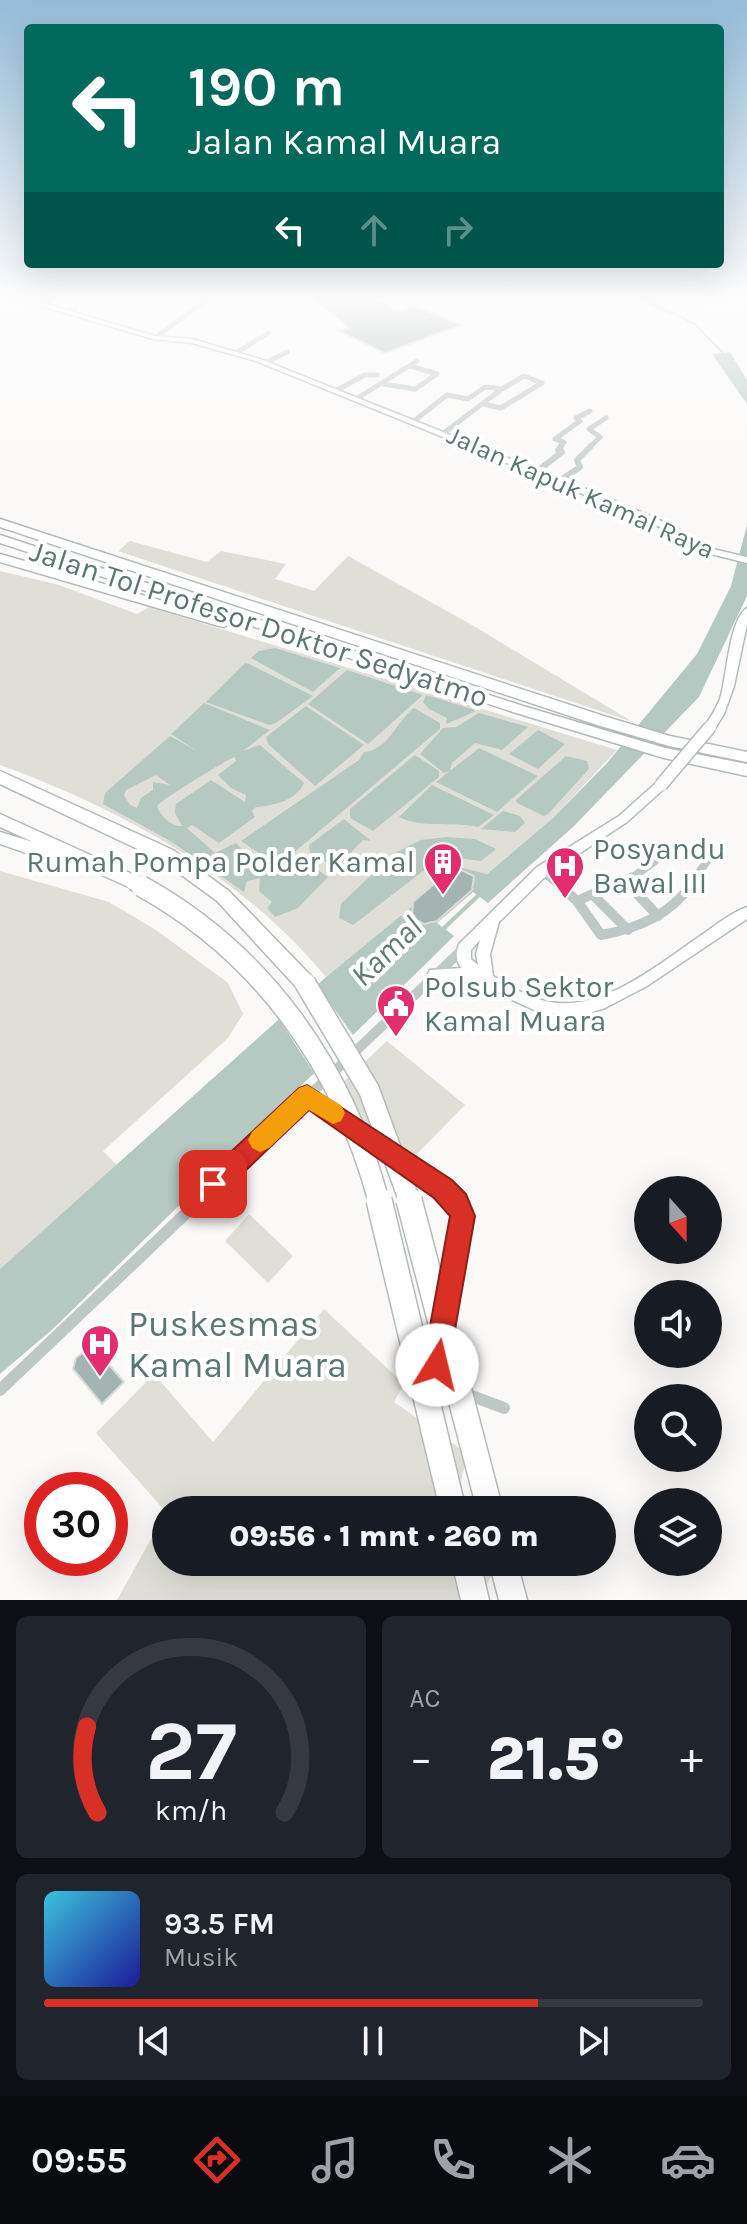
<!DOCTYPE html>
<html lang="id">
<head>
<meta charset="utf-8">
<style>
  :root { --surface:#171b24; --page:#20242c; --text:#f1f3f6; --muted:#9ea1a6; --line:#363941; --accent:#d93025 }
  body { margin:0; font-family:Karla,sans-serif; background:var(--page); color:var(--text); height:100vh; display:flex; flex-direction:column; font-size:30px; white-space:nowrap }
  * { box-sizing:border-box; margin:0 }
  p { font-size:26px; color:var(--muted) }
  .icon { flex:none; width:44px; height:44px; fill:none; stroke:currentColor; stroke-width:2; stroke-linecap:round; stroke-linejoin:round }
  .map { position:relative; height:1600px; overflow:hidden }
  .sheet { display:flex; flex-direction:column; gap:16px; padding:16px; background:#0d0f14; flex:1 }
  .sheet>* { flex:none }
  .banner { position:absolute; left:24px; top:24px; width:700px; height:244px; border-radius:8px; box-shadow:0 8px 32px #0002; background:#00695c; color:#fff; overflow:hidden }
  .needle { width:52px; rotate:159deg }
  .tools { position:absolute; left:634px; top:1176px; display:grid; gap:16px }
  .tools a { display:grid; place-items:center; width:88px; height:88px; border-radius:50%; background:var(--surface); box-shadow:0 8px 32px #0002; font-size:40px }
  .speed { position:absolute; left:24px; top:1472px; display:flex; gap:16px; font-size:40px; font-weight:700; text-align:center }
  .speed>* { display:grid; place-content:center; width:104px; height:104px; border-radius:50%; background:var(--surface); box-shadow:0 8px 32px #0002; line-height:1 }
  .speed .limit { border:12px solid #d22; background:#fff; color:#111 }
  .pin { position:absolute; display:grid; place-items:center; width:68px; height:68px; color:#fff; margin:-34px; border-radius:16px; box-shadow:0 4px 12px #0006 }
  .me { position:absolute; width:88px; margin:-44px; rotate:9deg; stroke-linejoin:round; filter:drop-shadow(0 0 6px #0008) }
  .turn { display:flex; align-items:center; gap:28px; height:168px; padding:0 32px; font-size:36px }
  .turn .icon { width:104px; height:104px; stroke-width:2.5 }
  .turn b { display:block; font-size:56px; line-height:68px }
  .lanes { display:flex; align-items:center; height:76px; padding:0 32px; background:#0003; justify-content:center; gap:40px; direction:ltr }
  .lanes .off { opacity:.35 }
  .big { font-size:60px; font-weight:800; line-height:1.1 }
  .sheet .card { flex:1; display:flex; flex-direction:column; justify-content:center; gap:12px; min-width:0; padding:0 28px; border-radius:12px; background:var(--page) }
  .sheet .dial { align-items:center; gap:0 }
  .dial svg { height:208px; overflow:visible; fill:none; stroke:var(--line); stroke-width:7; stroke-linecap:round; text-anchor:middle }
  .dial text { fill:var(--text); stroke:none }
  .song { display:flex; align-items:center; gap:24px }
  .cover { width:96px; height:96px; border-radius:12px; background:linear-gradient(135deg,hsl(190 70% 55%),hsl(240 70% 35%)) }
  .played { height:8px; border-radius:4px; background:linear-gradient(90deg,var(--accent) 75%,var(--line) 75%) }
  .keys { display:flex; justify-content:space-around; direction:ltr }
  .heat { display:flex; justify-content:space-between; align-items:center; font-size:44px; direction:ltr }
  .sheet .tiles { flex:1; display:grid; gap:16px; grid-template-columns:1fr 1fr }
  .card:last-child { grid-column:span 2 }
  .trip { position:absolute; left:152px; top:1496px; width:464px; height:80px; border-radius:40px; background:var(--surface); box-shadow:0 8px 32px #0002; font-weight:800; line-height:80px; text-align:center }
  .tabs { display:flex; height:128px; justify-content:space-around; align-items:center; background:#090b0e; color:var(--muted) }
  .tabs .icon { width:56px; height:56px }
  .tabs .current { color:var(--accent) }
  .tabs b { font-size:36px; color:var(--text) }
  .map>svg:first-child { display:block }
</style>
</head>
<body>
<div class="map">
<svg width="747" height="1600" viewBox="0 0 747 1600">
  <rect width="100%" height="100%" fill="#faf9f8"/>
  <path fill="#dfdfd7" d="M130,541L207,562L221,551L286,564L275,579L314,591L348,556L472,625L633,722L118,551Z
    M0,571L59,585L137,614L149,607L617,750L554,817L487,874L460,867L326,977C242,876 122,809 0,765Z
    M0,871L109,902L156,930L228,983L243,1014L228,1038L103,1151L117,1165L0,1269Z
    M387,1041L465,1105L409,1162L327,1097Z
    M249,1214L293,1256L268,1283L225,1241Z
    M324,1309L404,1384L394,1402L468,1454L458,1492L493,1510H166V1562H498L479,1600H117L166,1512L96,1433L154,1374L213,1442Z"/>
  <path fill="#b6c8c2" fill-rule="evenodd" d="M730,352L747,380V404L712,354Z
    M747,525V596L699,697L573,827L488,903L473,892L437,923L454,936L54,1328L0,1374V1269L326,977L460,867L487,874L554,817L607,763L697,654L731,586Z
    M275,648L340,668L313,692L251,658L259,651Z
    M245,663L249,664L313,696L276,723L269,725L206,702Z
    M347,670L423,695L368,744L308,704Z
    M426,695L475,710L474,712L446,724L447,718L429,709L423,702Z
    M204,703L270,730L243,751L260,745L304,783C296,801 272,806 256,807L252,811L255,817L219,843L192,825L187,828L215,853L236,843L259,866L275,870L296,855L328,877L298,908L275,917L267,908L272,902L259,891L260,878L247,881L244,892L172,842L103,804L105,793L170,736L197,751L171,734ZM235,757L236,761L218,775L231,788L246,795L245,802L211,780L176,804L175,813L182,826C172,827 160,816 157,806C160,801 227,759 235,757ZM156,775L170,785L153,782V790L141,798L137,808L130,805L124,795L126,790Z
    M306,706L364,745L315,786L268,744L266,737Z
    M414,708L440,723V729L278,866L241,841L359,760L364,752C389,750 396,721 414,708Z
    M479,713L528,727L502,750L475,743L452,763L450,771L444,773L420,754L443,728L456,727Z
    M538,730L565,744L538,769L509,754Z
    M479,748L538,776L497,812L436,782Z
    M415,755L439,771V777L373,831L350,818V809Z
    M566,756L587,761L589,769L548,814L544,816L517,803L516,800Z
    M432,785L494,815L478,827C452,821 422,829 399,817Z
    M503,811L520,816L525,823L515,832L481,829Z
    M344,819L371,841L363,840C338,864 349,868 311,858L309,845Z
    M446,837L475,839L496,849L481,861L450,857L436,861L353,925L339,918L341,904L393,854L421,840Z"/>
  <path fill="#faf9f8" d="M315,982L355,1038L316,1076L277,1016Z"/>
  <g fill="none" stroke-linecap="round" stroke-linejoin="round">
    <path stroke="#b6c8c2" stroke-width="2" d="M670,311L696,325L723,353"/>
    <path stroke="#b6c8c2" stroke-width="4" d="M443,929L481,893"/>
  </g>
  <path fill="#a3b4b2" stroke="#dcdbda" stroke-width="2" d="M308,294H372L396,312L415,306L461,325L385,353L339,331L349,328Z
    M459,869L474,876L472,890L437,921L424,924L412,918L413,902L448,872Z
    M92,1345L124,1382L102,1404L73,1369L76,1358Z"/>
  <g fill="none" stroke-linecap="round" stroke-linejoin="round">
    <defs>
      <path id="secondary" d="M1,294H12L155,336L192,339L260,359L606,497L673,526L713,549L747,557V563L707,553L667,530L600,501L256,361L192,343L153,339Z
        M747,608V624L734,686L724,714L714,730H706L704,727C710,718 716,709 720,699C727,677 729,619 747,608Z
        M661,781L667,785L665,788L627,822L547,875L499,922L490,954L493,976C511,987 529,998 550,1002C602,1012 659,964 700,936C715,926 730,913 747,907V919L647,986L605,1008L582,1015L566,1016L534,1010L499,994L477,980H435L430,978L428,974L430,970L462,968C455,962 456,951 459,944L537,867L619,816L657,782ZM480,940L476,954L478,965L471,959V950Z"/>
      <path id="motorway" d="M0,519L607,717L670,736L747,752V762L669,746L597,725L0,527Z
        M0,535L523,706L665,748L747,764V776L664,758L513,712L0,543Z
        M0,554L229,620L231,623L224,627L219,626L0,562Z
        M0,771L173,850L229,891L312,977L314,983L312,989L305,991L298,989L217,901L161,860L0,784Z
        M0,814L139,877L142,882L139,887L133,889L82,866L75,870L0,844V832L33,842L0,827Z
        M452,1562H480L489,1600H461Z
        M489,1562H517L527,1600H499Z"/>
    </defs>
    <use href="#secondary" stroke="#b1bdbb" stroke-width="3"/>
    <use href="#motorway" stroke="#b2bbba" stroke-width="3"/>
    <path stroke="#bec8c6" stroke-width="5" d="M634,294L670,313
      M18,300L27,294
      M43,307L49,303L45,301L57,296
      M64,313L75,308
      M155,338L214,294
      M236,353L268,333
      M265,363L287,352
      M410,366L437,374
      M383,384L415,389L437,374
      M335,391L365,375H377
      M356,399L417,361
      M483,404L501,408L542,383
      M414,421L447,395L468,399L485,387L502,389L524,376L542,383
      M445,432L502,389
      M560,448L564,442L555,439L580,421L576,418L590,411
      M589,448L600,437L589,429L606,418"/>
    <path stroke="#bec8c6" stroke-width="6" d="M536,472L562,452L558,450L561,446
      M559,481L580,467L577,460L591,446"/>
    <path stroke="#bec8c6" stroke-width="8" d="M542,871L562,888
      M624,880L632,888
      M606,888L636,875L655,861
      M688,888L712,854"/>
    <path stroke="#bec8c6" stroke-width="10" d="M560,886L577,901L611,886
      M630,886L658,916
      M593,895L628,930
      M577,901L601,935C636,929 669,916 690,886
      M307,1095L345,1121
      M360,1131L385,1149
      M399,1159L439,1185L456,1202
      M197,1202L463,949"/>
    <path stroke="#bec8c6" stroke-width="12" d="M446,1310L461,1226L454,1200
      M439,1350L438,1370L448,1385
      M0,1390L200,1200
      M464,1393L504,1408"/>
    <use href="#secondary" fill="#fff" fill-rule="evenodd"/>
    <use href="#motorway" fill="#fff" fill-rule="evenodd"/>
    <defs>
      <path id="secondary-bridge" d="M661,785L710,727"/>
      <path id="motorway-bridge-far2" d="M133,882L144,888"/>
      <path id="motorway-bridge-far1" d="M141,886C264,954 343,1068 379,1202
        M305,983L369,1090L410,1202"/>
      <path id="motorway-bridge" d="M379,1200L453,1510
        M409,1200L490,1510"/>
    </defs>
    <use href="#secondary-bridge" stroke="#b1bdbb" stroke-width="15" stroke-linecap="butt"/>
    <use href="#motorway-bridge-far2" stroke="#b2bbba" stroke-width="18" stroke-linecap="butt"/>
    <use href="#motorway-bridge-far1" stroke="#b2bbba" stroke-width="23" stroke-linecap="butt"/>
    <use href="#motorway-bridge" stroke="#b2bbba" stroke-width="28" stroke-linecap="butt"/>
    <use href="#secondary-bridge" stroke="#fff" stroke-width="12"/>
    <use href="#motorway-bridge-far2" stroke="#fff" stroke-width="15"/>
    <use href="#motorway-bridge-far1" stroke="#fff" stroke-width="20"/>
    <use href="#motorway-bridge" stroke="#fff" stroke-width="25"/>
  </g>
  <linearGradient id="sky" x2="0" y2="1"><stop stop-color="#94bcd9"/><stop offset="0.57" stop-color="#fdfcfc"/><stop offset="1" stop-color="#fdfcfc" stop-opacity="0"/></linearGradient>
  <rect width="747" height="518" fill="url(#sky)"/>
  <path fill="#d93025" stroke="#8d1f18" stroke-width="2" d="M307,1085L452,1180L466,1194L475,1216L447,1375L437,1379L427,1375L423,1365L450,1216L434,1198L309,1110L222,1193L213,1197L205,1193L201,1184L205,1176L299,1088Z"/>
  <path fill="#f59e0b" d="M307,1085L341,1105L345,1113L341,1121L333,1124L309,1110L269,1148L260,1152L252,1148L248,1140L252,1132L299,1088Z"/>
  <defs>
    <symbol id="building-pin" viewBox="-11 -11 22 30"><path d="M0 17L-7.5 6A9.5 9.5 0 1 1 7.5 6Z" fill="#e32e6d" stroke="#fff"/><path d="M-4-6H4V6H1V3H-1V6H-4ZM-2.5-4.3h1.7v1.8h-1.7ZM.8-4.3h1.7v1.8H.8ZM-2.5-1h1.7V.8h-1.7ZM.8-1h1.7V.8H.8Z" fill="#fff"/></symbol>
    <symbol id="hospital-pin" viewBox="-11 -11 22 30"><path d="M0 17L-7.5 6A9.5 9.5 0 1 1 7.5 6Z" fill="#e32e6d" stroke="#fff"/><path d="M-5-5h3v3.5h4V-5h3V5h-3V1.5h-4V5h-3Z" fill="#fff"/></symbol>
    <symbol id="civic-pin" viewBox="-11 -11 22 30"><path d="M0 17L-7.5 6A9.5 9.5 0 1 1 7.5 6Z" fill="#e32e6d" stroke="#fff"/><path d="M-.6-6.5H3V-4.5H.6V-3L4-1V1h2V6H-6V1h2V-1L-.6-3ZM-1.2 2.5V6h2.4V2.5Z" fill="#fff"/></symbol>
  </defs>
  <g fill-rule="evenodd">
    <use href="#building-pin" x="421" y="840" width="44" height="60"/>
    <use href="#hospital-pin" x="543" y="844" width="44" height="60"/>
    <use href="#civic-pin" x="374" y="982" width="44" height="60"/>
    <use href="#hospital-pin" x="78" y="1322" width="44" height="60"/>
  </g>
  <g text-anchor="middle" stroke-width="8" stroke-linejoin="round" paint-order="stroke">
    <g font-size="26" fill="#5c7773" stroke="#fff">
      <text transform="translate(581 492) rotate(24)" y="9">Jalan Kapuk Kamal Raya</text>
    </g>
    <g font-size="30" fill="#5c7773" stroke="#fff">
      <text transform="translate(259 624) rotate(18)" y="10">Jalan Tol Profesor Doktor Sedyatmo</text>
    </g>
    <g font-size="30" fill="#5c7773" stroke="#fff" text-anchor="start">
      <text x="593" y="859">Posyandu<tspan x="593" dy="34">Bawal III</tspan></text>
      <text x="415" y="872" text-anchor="end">Rumah Pompa Polder Kamal</text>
      <text x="424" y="997">Polsub Sektor<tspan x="424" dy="34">Kamal Muara</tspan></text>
    </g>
    <g font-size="32" font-style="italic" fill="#607c73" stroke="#fff">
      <text transform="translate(386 951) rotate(-44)" y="11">Kamal</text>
    </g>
    <g font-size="36" fill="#5c7773" stroke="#fff" text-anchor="start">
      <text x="128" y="1336">Puskesmas<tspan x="128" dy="41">Kamal Muara</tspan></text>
    </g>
  </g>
</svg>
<div class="tools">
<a><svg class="needle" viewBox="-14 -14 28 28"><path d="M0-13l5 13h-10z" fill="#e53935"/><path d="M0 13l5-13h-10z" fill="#9ea1a6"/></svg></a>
<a><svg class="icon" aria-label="sound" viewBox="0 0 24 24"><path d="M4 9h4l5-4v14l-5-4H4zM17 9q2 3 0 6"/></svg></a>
<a><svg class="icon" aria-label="search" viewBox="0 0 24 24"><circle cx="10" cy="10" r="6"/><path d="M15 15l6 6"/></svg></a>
<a><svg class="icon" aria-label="layers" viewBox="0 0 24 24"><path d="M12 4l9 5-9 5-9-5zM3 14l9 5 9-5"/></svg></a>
</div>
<div class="speed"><div class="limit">30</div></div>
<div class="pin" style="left:213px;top:1184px;background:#d93025"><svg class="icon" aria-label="arrive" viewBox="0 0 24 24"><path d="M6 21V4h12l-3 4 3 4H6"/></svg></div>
<svg class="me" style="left:437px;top:1365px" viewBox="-20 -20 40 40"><circle r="19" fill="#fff"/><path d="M0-13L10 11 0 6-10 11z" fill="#d93025"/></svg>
<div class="trip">09:56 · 1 mnt · 260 m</div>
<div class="banner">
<div class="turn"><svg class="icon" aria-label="left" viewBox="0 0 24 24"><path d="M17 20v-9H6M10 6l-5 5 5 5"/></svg><div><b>190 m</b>Jalan Kamal Muara</div></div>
<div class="lanes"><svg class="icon" aria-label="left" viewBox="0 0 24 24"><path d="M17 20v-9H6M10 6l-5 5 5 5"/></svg><svg class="icon off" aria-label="ahead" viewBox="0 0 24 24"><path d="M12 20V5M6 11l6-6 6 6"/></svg><svg class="icon off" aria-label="right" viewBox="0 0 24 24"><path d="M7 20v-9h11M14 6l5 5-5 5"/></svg></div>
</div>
</div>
<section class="sheet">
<div class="tiles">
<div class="card dial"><svg viewBox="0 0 100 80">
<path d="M14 69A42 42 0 1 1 86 69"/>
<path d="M14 69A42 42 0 0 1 10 36" stroke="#d93025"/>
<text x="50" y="56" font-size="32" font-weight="700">27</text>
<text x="50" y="72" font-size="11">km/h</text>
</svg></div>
<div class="card"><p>AC</p>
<div class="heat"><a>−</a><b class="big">21.5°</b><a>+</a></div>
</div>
<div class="card">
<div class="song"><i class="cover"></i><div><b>93.5 FM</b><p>Musik</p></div></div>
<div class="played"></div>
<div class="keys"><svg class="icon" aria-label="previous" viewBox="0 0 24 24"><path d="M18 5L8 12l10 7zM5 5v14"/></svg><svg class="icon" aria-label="pause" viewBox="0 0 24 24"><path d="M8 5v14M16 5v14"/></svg><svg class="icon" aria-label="next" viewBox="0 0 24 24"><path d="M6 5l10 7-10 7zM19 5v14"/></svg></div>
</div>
</div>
</section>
<nav class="tabs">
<b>09:55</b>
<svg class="icon current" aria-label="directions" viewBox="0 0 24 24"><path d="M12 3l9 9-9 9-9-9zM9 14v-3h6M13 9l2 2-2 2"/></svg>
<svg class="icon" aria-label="music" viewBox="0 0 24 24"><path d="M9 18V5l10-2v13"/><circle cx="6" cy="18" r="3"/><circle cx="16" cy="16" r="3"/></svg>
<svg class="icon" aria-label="phone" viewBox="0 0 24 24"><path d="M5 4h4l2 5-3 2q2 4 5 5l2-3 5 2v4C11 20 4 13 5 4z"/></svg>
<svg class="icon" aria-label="climate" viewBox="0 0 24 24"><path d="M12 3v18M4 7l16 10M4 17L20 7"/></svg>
<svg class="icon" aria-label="car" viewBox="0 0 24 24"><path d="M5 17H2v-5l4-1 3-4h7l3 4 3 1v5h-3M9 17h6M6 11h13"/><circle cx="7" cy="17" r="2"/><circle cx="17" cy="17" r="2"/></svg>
</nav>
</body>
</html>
